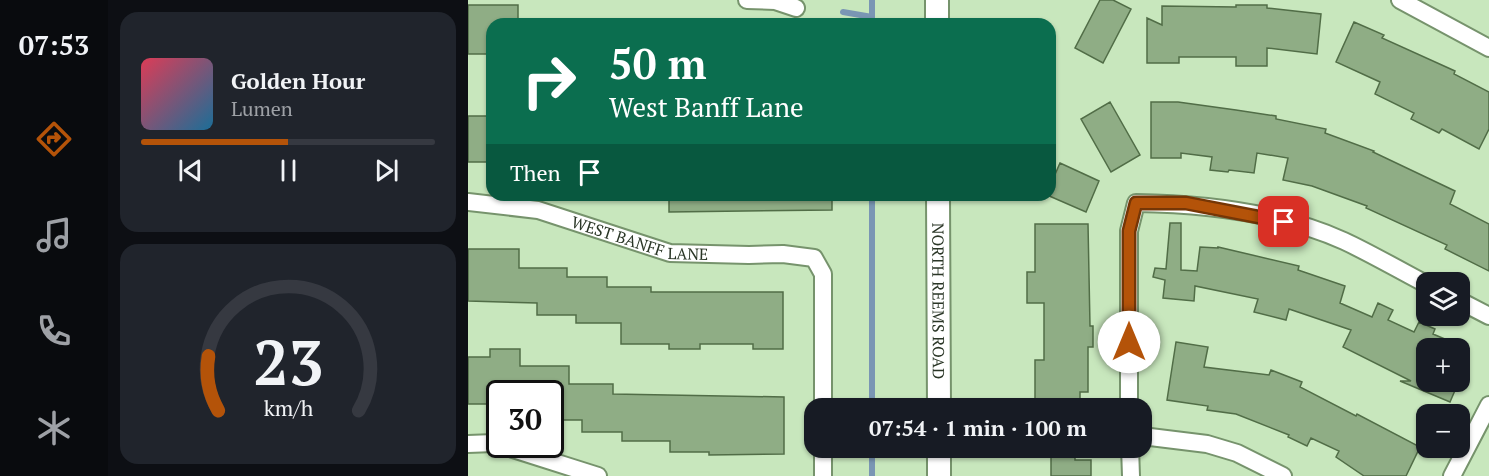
<!DOCTYPE html>
<html lang="en">
<head>
<meta charset="utf-8">
<style>
  :root { --surface:#171b24; --page:#20242c; --text:#f1f3f6; --muted:#9ea1a6; --line:#363941; --accent:#b45309 }
  body { margin:0; font-family:"PT Serif",serif; background:var(--page); color:var(--text); height:100vh; display:flex; flex-direction:column; font-size:22px; white-space:nowrap }
  * { box-sizing:border-box; margin:0 }
  p { font-size:20px; color:var(--muted) }
  .icon { flex:none; width:33px; height:33px; fill:none; stroke:currentColor; stroke-width:2; stroke-linecap:round; stroke-linejoin:round }
  .map { position:relative; flex:1; overflow:hidden }
  .drawer { display:flex; flex-direction:column; gap:12px; padding:12px; background:#0d0f14; width:360px }
  .drawer>* { flex:none }
  .top-card { position:absolute; left:18px; top:18px; width:570px; height:183px; border-radius:18px; box-shadow:0 2px 4px #0004; background:#0b6e4f; color:#fff; overflow:hidden }
  .tools { position:absolute; left:948px; top:272px; display:grid; gap:12px }
  .tools a { display:grid; place-items:center; width:54px; height:54px; border-radius:12px; background:var(--surface); box-shadow:0 2px 4px #0004; font-size:30px }
  .speed { position:absolute; left:18px; top:380px; display:flex; gap:12px; font-size:30px; font-weight:700; text-align:center }
  .speed>* { display:grid; place-content:center; width:78px; height:78px; border-radius:50%; background:var(--surface); box-shadow:0 2px 4px #0004; line-height:1 }
  .speed .limit { border:3px solid #111; border-radius:9px; background:#fff; color:#111 }
  .pin { position:absolute; display:grid; place-items:center; width:51px; height:51px; color:#fff; margin:-26px; border-radius:12px; box-shadow:0 3px 9px #0006 }
  .me { position:absolute; width:66px; margin:-33px; rotate:0deg; stroke-linejoin:round; filter:drop-shadow(0 0 4px #0008) }
  .turn { display:flex; align-items:center; gap:21px; height:126px; padding:0 24px; font-size:27px }
  .turn .icon { width:78px; height:78px; stroke-width:2.5 }
  .turn b { display:block; font-size:42px; line-height:51px }
  .then { display:flex; align-items:center; height:57px; padding:0 24px; background:#0003; gap:12px; font-size:22px }
  .drawer .tile { flex:1; display:flex; flex-direction:column; justify-content:center; gap:9px; min-width:0; padding:0 21px; border-radius:18px; background:var(--page) }
  .drawer .dial { align-items:center; gap:0 }
  .dial svg { height:156px; overflow:visible; fill:none; stroke:var(--line); stroke-width:7; stroke-linecap:round; text-anchor:middle }
  .dial text { fill:var(--text); stroke:none }
  .song { display:flex; align-items:center; gap:18px }
  .cover { width:72px; height:72px; border-radius:9px; background:linear-gradient(135deg,hsl(350 70% 55%),hsl(200 70% 35%)) }
  .played { height:6px; border-radius:3px; background:linear-gradient(90deg,var(--accent) 50%,var(--line) 50%) }
  .keys { display:flex; justify-content:space-around; direction:ltr }
  .trip { position:absolute; left:336px; top:398px; width:348px; height:60px; border-radius:18px; background:var(--surface); box-shadow:0 2px 4px #0004; font-weight:600; line-height:60px; text-align:center }
  main { display:flex; flex:1; min-height:0 }
  .dock { display:flex; flex-direction:column; width:108px; justify-content:space-around; align-items:center; background:#090b0e; color:var(--muted) }
  .dock .icon { width:42px; height:42px }
  .dock .selected { color:var(--accent) }
  .dock b { font-size:27px; color:var(--text) }
  .map>svg:first-child { display:block }
</style>
</head>
<body>
<main>
<nav class="dock">
<b>07:53</b>
<svg class="icon selected" aria-label="directions" viewBox="0 0 24 24"><path d="M12 3l9 9-9 9-9-9zM9 14v-3h6M13 9l2 2-2 2"/></svg>
<svg class="icon" aria-label="music" viewBox="0 0 24 24"><path d="M9 18V5l10-2v13"/><circle cx="6" cy="18" r="3"/><circle cx="16" cy="16" r="3"/></svg>
<svg class="icon" aria-label="phone" viewBox="0 0 24 24"><path d="M5 4h4l2 5-3 2q2 4 5 5l2-3 5 2v4C11 20 4 13 5 4z"/></svg>
<svg class="icon" aria-label="climate" viewBox="0 0 24 24"><path d="M12 3v18M4 7l16 10M4 17L20 7"/></svg>
</nav>
<section class="drawer">
<div class="tile">
<div class="song"><i class="cover"></i><div><b>Golden Hour</b><p>Lumen</p></div></div>
<div class="played"></div>
<div class="keys"><svg class="icon" aria-label="previous" viewBox="0 0 24 24"><path d="M18 5L8 12l10 7zM5 5v14"/></svg><svg class="icon" aria-label="pause" viewBox="0 0 24 24"><path d="M8 5v14M16 5v14"/></svg><svg class="icon" aria-label="next" viewBox="0 0 24 24"><path d="M6 5l10 7-10 7zM19 5v14"/></svg></div>
</div>
<div class="tile dial"><svg viewBox="0 0 100 80">
<path d="M14 69A42 42 0 1 1 86 69"/>
<path d="M14 69A42 42 0 0 1 9 41" stroke="#b45309"/>
<text x="50" y="56" font-size="32" font-weight="700">23</text>
<text x="50" y="72" font-size="11">km/h</text>
</svg></div>
</section>
<div class="map">
<svg width="1021" height="476" viewBox="0 0 1021 476">
  <rect width="100%" height="100%" fill="#c8e7bd"/>
  <g fill="none" stroke-linecap="round" stroke-linejoin="round">
    <path stroke="#7a96b4" stroke-width="6" d="M404,0V24
      M375,12L404,17
      M404,195V408
      M404,447V476"/>
  </g>
  <path fill="#8fad85" stroke="#516d47" stroke-width="1.5" d="M632,0H645L663,9L635,63L607,48Z
    M0,5H50V24H24V54H0Z
    M768,5H799V8L853,14L849,54L799,48V66H768V57H711V63H679V18L694,25V6L768,7Z
    M886,22L916,35L914,38L987,71L986,74L1021,92V129L1011,149L974,129L971,133L943,119L946,113L907,94L912,82L868,62Z
    M642,102L672,155L643,172L613,119Z
    M683,102H710L768,110L808,116V119L858,129L857,133L906,151L905,152L987,191L982,204L1021,224V271L977,249L979,245L898,208L899,206L844,186L815,180L820,158L789,153L786,173L761,170L760,172L742,170L744,157L713,153V158H683Z
    M0,116H24V162H0Z
    M592,163L631,181L618,212L579,195H582V186Z
    M201,195H364V210L201,212Z
    M702,223H713V270L729,271L732,247L750,248V247L831,266L830,270L877,286L872,303L904,317L910,303L925,310L920,320L946,332L951,322L967,329L965,334L998,348H958V381H991L982,402L932,381H943L875,347L883,330L821,309L818,320L786,312L790,299L727,286L726,301L695,298L697,280L685,277L687,268L698,269Z
    M567,224H620L622,326H625V347H620V392H612V408H567V360H576V303H559V272H567Z
    M0,249H51V268H99V277H139V287H183V292H315V349H285V344H232V349H201V344H153V323H108V315H69V303L0,301Z
    M708,342L740,347L736,367L801,375L803,370L834,382L832,387L888,416L889,414L952,447L938,476H896L868,457L871,451L843,438L839,446L820,437L821,435L768,414L739,410L740,406L699,400Z
    M22,349H52V366H101V384H145V394L316,397V454L241,455V452H202V441H154V432H114V420H82V393H32V404H0V357H22Z
    M583,447H607V460H623V476H583Z"/>
  <g fill="none" stroke-linecap="round" stroke-linejoin="round">
    <defs>
      <g id="minor">
        <path d="M279,0L307,1L328,8"/>
        <path d="M932,0L1021,48"/>
        <path id="s1" d="M0,202L70,210L202,253L281,255L315,254L346,258L355,274V408"/>
        <path d="M992,301L1021,316"/>
        <path d="M661,408V231L668,203C737,204 812,212 876,241C904,254 931,270 958,284"/>
        <path d="M674,436L739,444L769,453L815,476"/>
        <path d="M0,444L26,443L130,476"/>
        <path d="M355,447V476"/>
        <path d="M662,447L663,476"/>
        <path d="M984,476L1021,405"/>
      </g>
      <g id="secondary">
        <path d="M469,0V24"/>
        <path id="s2" d="M470,195L471,408"/>
        <path d="M471,447V476"/>
      </g>
    </defs>
    <use href="#minor" stroke="#76936c" stroke-width="20"/>
    <use href="#secondary" stroke="#76936c" stroke-width="26"/>
    <use href="#minor" stroke="#fff" stroke-width="16"/>
    <use href="#secondary" stroke="#fff" stroke-width="22"/>
  </g>
  <g fill="none" stroke-linecap="round" stroke-linejoin="round">
    <defs>
      <path id="route" d="M661,342V231L668,203H718L816,222"/>
    </defs>
    <use href="#route" stroke="#753606" stroke-width="15"/>
    <use href="#route" stroke="#b45309" stroke-width="10"/>
  </g>
  <g text-anchor="middle" stroke-width="4.5" stroke-linejoin="round" paint-order="stroke">
    <g font-size="16" fill="#2a3626" stroke="#c8e7bd">
      <text dy="6" stroke="none"><textPath href="#s1" startOffset="177">WEST BANFF LANE</textPath></text>
      <text dy="6" stroke="none"><textPath href="#s2" startOffset="106">NORTH REEMS ROAD</textPath></text>
    </g>
  </g>
</svg>
<div class="tools">
<a><svg class="icon" aria-label="layers" viewBox="0 0 24 24"><path d="M12 4l9 5-9 5-9-5zM3 14l9 5 9-5"/></svg></a>
<a>+</a>
<a>−</a>
</div>
<div class="speed"><div class="limit">30</div></div>
<div class="pin" style="left:816px;top:222px;background:#d93025"><svg class="icon" aria-label="arrive" viewBox="0 0 24 24"><path d="M6 21V4h12l-3 4 3 4H6"/></svg></div>
<svg class="me" style="left:661px;top:342px" viewBox="-20 -20 40 40"><circle r="19" fill="#fff"/><path d="M0-13L10 11 0 6-10 11z" fill="#b45309"/></svg>
<div class="trip">07:54 · 1 min · 100 m</div>
<div class="top-card">
<div class="turn"><svg class="icon" aria-label="right" viewBox="0 0 24 24"><path d="M7 20v-9h11M14 6l5 5-5 5"/></svg><div><b>50 m</b>West Banff Lane</div></div>
<div class="then">Then<svg class="icon" aria-label="arrive" viewBox="0 0 24 24"><path d="M6 21V4h12l-3 4 3 4H6"/></svg></div>
</div>
</div>
</main>
</body>
</html>
